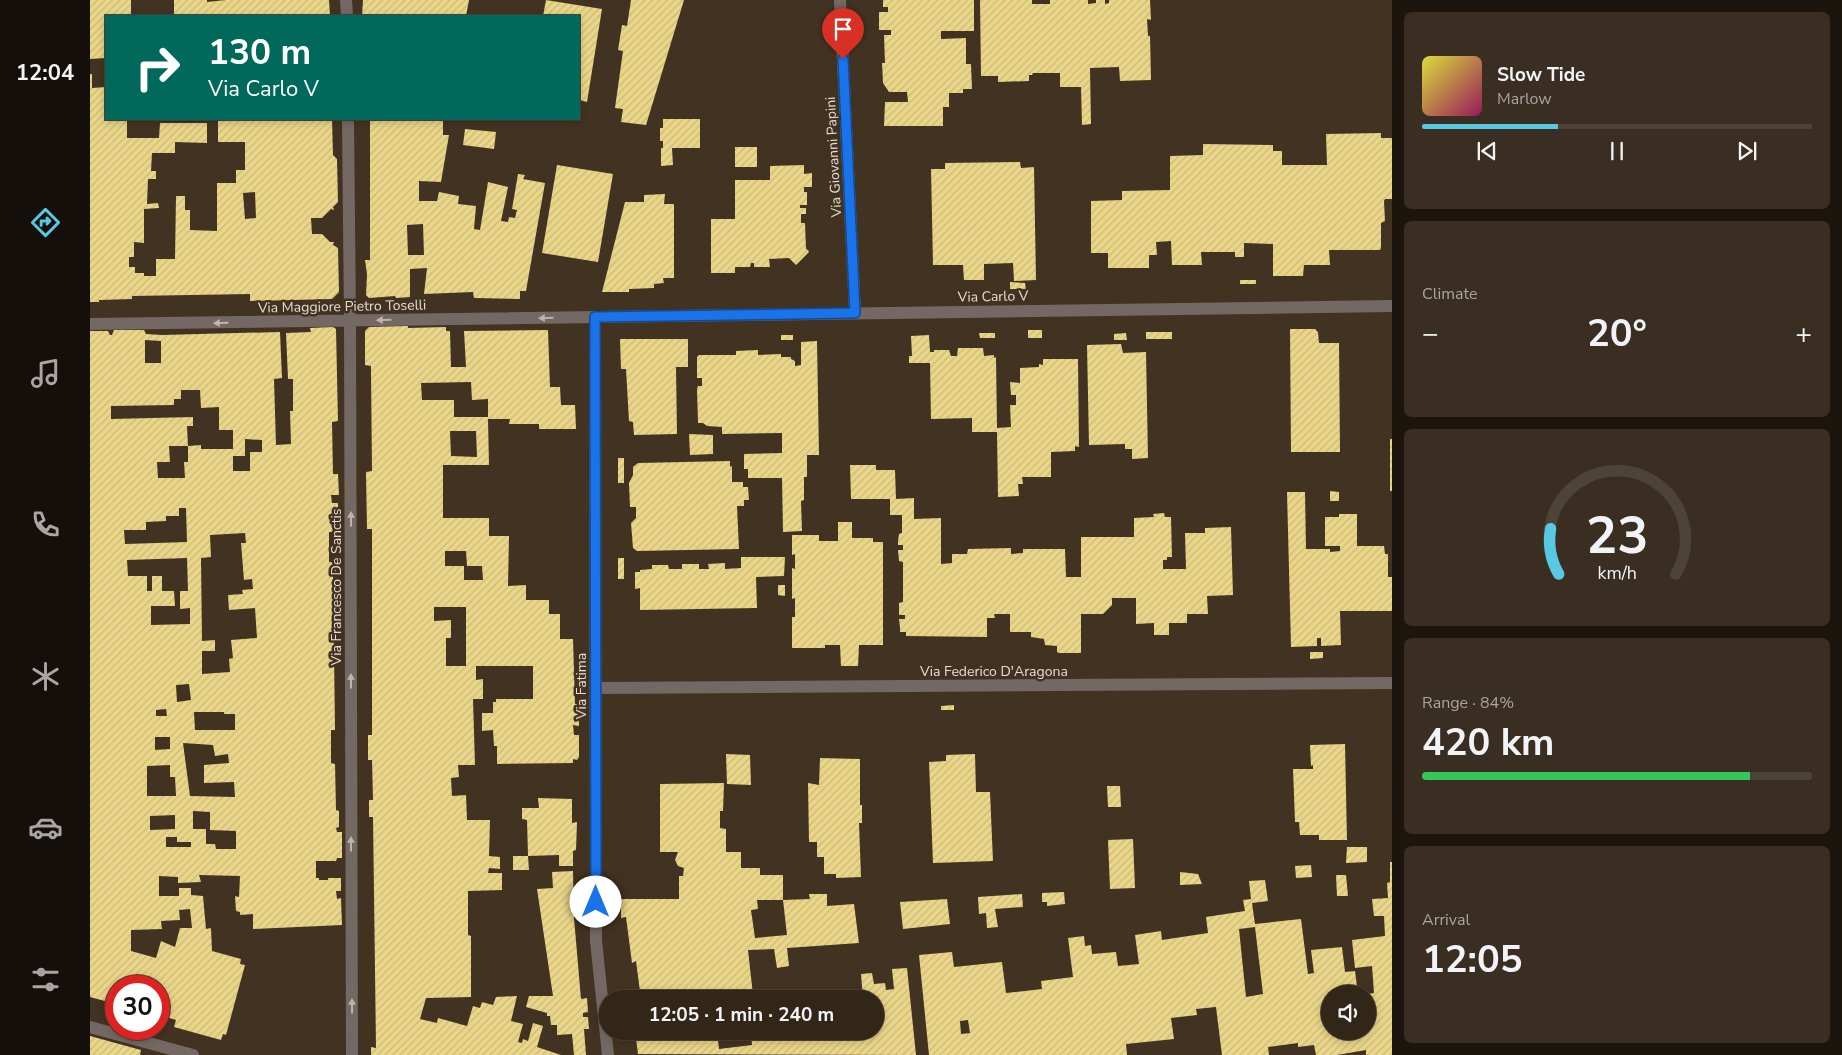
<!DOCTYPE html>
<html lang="en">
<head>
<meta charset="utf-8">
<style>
  :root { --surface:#322619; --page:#3a2e22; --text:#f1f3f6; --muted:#a8a5a2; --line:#4d4338; --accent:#57c9e2 }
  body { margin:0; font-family:"Nunito Sans",sans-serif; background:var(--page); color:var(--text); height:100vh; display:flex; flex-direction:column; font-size:19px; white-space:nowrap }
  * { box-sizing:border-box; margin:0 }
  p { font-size:16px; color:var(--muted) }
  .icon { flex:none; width:28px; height:28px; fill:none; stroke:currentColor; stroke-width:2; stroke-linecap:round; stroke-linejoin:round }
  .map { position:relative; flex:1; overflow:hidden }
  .sheet { display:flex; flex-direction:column; gap:12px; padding:12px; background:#1c150e; width:450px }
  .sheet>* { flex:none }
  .top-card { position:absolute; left:15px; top:15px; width:475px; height:105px; border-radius:0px; box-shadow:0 2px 8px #0003,0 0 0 1px var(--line); background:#00695c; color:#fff; overflow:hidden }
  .tools { position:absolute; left:1231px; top:985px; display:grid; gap:10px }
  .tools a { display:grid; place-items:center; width:55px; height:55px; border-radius:50%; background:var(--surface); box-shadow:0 2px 8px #0003,0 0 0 1px var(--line); font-size:25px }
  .speed { position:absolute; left:15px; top:975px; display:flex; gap:10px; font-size:25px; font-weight:700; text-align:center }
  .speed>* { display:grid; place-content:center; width:65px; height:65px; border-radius:50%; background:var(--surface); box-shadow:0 2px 8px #0003,0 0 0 1px var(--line); line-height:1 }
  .speed .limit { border:8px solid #d22; background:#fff; color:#111 }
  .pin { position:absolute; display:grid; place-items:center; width:42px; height:42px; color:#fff; margin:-51px -21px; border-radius:50% 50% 50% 0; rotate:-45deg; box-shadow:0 0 5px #0007 }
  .pin .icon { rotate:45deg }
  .me { position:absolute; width:55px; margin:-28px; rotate:0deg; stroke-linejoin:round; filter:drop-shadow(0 0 4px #0008) }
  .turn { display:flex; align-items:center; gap:18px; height:105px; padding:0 20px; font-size:22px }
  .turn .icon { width:65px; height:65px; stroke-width:2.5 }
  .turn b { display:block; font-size:35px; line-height:42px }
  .big { font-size:38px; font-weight:700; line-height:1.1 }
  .sheet .widget { flex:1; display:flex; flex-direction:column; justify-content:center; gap:8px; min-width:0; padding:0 18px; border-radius:8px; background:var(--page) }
  .sheet .dial { align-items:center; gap:0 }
  .dial svg { height:130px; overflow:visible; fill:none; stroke:var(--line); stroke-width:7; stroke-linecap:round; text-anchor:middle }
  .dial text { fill:var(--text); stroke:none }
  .song { display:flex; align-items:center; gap:15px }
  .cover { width:60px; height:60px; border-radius:8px; background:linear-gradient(135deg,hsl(60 70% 55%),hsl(330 70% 35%)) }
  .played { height:5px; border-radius:2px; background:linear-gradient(90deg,var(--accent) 35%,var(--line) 35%) }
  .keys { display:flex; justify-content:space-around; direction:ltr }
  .heat { display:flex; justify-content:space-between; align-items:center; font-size:28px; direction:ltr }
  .charge { height:8px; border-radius:4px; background:linear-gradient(90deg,#34c759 84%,var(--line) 0) }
  .trip { position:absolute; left:509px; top:990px; width:285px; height:50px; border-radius:25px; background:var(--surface); box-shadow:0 2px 8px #0003,0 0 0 1px var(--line); font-weight:700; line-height:50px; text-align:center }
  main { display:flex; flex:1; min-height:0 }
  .tabs { display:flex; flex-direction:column; width:90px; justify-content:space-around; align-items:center; background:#140f0a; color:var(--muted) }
  .tabs .icon { width:35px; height:35px }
  .tabs .current { color:var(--accent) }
  .tabs b { font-size:22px; color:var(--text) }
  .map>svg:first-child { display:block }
</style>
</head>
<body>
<main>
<nav class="tabs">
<b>12:04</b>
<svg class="icon current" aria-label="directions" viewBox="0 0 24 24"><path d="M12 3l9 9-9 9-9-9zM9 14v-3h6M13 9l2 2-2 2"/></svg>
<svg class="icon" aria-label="music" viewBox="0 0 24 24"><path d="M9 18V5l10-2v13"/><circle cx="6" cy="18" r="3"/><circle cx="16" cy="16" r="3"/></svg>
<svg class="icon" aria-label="phone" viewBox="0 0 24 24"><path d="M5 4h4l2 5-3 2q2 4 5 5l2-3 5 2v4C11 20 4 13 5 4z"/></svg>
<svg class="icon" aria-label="climate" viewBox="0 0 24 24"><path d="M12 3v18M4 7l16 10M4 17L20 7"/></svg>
<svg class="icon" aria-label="car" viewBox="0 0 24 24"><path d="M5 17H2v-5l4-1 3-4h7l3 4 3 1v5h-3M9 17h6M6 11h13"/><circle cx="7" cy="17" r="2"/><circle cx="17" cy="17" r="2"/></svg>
<svg class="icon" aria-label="filters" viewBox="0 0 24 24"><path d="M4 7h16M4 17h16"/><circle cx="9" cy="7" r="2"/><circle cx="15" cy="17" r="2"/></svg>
</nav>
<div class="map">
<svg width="1302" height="1055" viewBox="0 0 1302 1055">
  <defs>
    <pattern id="building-hatch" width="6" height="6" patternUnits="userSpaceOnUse" patternTransform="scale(1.25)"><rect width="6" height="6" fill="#ead688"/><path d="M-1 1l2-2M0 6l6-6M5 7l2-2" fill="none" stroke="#c9b879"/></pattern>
  </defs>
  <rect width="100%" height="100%" fill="#423221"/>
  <path fill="url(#building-hatch)" fill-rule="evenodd" d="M0,0H41V16H16V58L0,59Z
    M84,0H117V2L136,0H239L240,16H84Z
    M273,0H379L376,16H272Z
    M456,0L512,9L497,102L489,100V16H453Z
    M541,0H594L556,125L531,122L533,109L525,108L533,51L528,50L532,25L537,26Z
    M793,0H884V31H851V39L876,38V64H881L882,89H873V93H859V107H853V126H794L795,102H818L817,92H799L793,83L792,63H795L794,35H801V30H789V12H798V7H793Z
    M890,0H942V4H960V0H998V4L1006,3V0H1015V4L1019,3V0H1060L1061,20L1057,19L1058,36H1060L1061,80L1030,81L1029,67L1000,68L1001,124L992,125L991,87H970V73H943L942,75H939V81L908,82V76H891Z
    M0,74H2V88L16,87V119H37V138H69L70,123H117V143L85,142V153H62L61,171H66V179H58L57,204L68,203L69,208L54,209V243L44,242V257H39V267H45V273H54V276H66V259H85L86,196H95V210H100V230L127,231V183H146V170H155V142H128V119H151V121H169V119H242L243,155L247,159L248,202L243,207L244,210L241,209L232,218H221L222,234H232L240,242H244L243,245L248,248L249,292L242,299L160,301V294L42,296V299L9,300V302H0ZM165,192L166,218L155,219L153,193Z
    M280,119H353V135H359L351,182L329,181V201H347L349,192L369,196L368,204L386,206L384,229L390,230L398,182L418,187L411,221L418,222L419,217L425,218L427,210L422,209L428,174L435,175L433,179L455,183L436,291H430V299L384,298L383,292L334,294L337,268L320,269V297L306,298L305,296L279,298L276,295L277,274L275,260H280ZM333,224L334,255H318L317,225Z
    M573,119H610V148H582L583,165L571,166V148H573V141H570V128H573Z
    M375,129L406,132L404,149L373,145Z
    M1291,133V138H1302V199H1295L1294,201L1295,221L1291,223V248L1290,250H1239L1240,265H1214L1213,276H1183V244L1154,243V257H1145V252H1111L1112,265H1082L1081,241L1066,242L1067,255H1059V268H1018V253H1001V201L1032,200V191L1080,190V156L1113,155V144L1183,145V151H1192V165H1237L1236,134Z
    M645,147H667V167H645Z
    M930,162L931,168L944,167L946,280L924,281L923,263L894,264V280H874L873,265H843L841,169H855V163Z
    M467,165L523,174L508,262L452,253Z
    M714,165V174L722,173V187H714V192H717V205H710V208H716V214H711V223H715L716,249L718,250L719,252L706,265L699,258L679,259L680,267H664V263H661L660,267H645V273H621V219H645V180H680V166Z
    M575,194L574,204H584V278H573L574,283L564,284V288L539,289V292H512L535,202H554V195Z
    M1150,280H1166V284H1150Z
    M920,282L935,283L936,289H920Z
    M318,326V328L356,327V331H360L361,367H376L374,331L458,330L460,387H470L471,405H485L486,429H449V424H419L420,419H398L399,465H353V518H399V536H419L418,586L436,585V600H459V614H470V639H483L485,704H488L489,726L483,725L484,735H489V757L487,760L483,759V763L407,764V746H404L403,730L392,731V713H403V702H406V699H443V666H386V680L393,679V699H383L385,765H368L369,777L361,778L362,796L376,795L377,820H400L399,856L410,857V869L399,868L398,873H412V890L378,891V935L381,936V997L336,998L330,1019L347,1023L348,1018L377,1026L383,1006L390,1008L392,1002L403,1005L406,997L427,996L421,1021L433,1024L428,1042L432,1043L433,1039L438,1041L443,1023L453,1026L447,1047L471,1055H281V1047L286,1048L283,817H279V800H283L282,760H278V735H282V529H277L276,472L282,471L281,371V366L275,365V331L279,327ZM381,382L382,400L398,399V417H364V400H332L331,383ZM360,431H386L387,457L361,456ZM355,551H376L377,566H392L393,580H374V566H355ZM344,607H376V666H356V638H361V620L344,621Z
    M243,327L246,329L248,421L242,422L243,474H248L249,495H241L242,503H248V527H244V532H239V562H246V574H243L245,730H241V763L245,764L246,810L249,811V827L246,828L247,832H252V858H247L246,861H226V878H229V880H238V878H251V891H246L247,899L251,898L252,925L163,929V914L150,915V912L146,911L145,896L149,897L150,876L109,875L111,882L88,883V877L69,876V896H89V888H101V895L113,896L116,929L121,928L122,951L151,959L150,964L155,965L136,1035L133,1034L131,1040L84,1027L86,1020L69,1015V986H26V1004L0,997V331H18L20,335H22L24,330H54L56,334L72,335L190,332L192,378L184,379L186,445L201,444L200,411H203V379H198L196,333L221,332L220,328ZM55,340L71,341V363H55ZM91,390H110L111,408L129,407V430H143V449H111V445L98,446L97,426H103V417L21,419V406L84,405V399H91ZM155,439L172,440V452H160V471H143V456H155ZM79,446H98V462H94L95,478H68L67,462H80ZM89,508H96L97,542L35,544L34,530H56V522L76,521V516H89ZM155,533L156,543H151L154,580L162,579L163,589L152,590L153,594L138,595L139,610L165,608L167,638L141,640L143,658L139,659L140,672L112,674V651H125V640L112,641L111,558L121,557L120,535ZM97,558L98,591H90V609L100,608V624L61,625V606H85L84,591H72V576H62V591H57V576H38L37,560ZM99,684L101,700L87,702L86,685ZM76,709L77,716H66V710ZM104,712H134V714H145V730H105ZM65,737H80V749L65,750ZM93,743L123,745L125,756L138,754L139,763L114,765V783L144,782L145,797L100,796ZM80,765V777H85L86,796H57V766ZM103,811L120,812V830L146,831V849H126L125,844H116V829H103ZM85,815V829L60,830V816ZM76,837H87V842H101V847H76ZM100,909L102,928H90L85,947L71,941L66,958L41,951V930L72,929L71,921L90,920L89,910Z
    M1200,329H1225L1228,332L1229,343H1249L1250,452H1201Z
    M938,330H952V338H938Z
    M1056,332H1082V339H1056Z
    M889,333H905V338H890Z
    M1036,333L1037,340H1024V334Z
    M691,335H703V340H691Z
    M839,335L840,352H844V350H859L861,356H867L868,348H893L894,356L904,355V358L906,357L907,428L921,427L920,405H926V395H921L920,382L930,383V368L949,367V364L953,365V359H988L989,447L985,446V451L961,452V477H932L933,484H928L929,496L908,497L907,432H882V418L841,419L840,363H819V356H822L821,336Z
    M530,339H598V367H586L587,434L544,435L543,422L539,421L536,369H531Z
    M727,341L729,455H717V477H714V500L711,501L712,531L693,532L692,478H658V469H654V454L692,453V433L632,434V427L617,426L613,423H608L607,389L608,386H612V378H607V357L609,355H646V351L668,350V355L691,354V357H701V359L705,361V366L711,365V342Z
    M1031,344L1033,353L1056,352L1058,458L1042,459V449H1035V444L999,445L997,345Z
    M599,434L623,435V454L600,455Z
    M1300,439H1302V491H1300Z
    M528,458H534V483H528Z
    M640,461V467L642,466V482H653V487H658L659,500H654V506H647L649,549L547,551L543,548L541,523L546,518V507H540L539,483L543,475V467L548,463Z
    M760,465H786V470H805L806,499L824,498V519L851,518V564L862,563V554H877L878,549L921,548V554L933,553V549H975L976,577H991V537H1044V518L1064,517L1063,514L1074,513L1075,517H1081L1082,557H1077V560H1073V569H1096L1095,533H1115V528L1141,527L1143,595L1117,596L1118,614H1097V623H1079V635H1064V623L1046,624V598H1022V605L1013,614H991V653H969L967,652V646L955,645L954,639L941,637V632H920V614H904L905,618H897V637L816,636V632H810V628L809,619H815V615H809V603L813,602V562L809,561L808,550H813V545H808V541L809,534L812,533V515H800V499H761Z
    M1240,491L1249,492V501H1240Z
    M1197,492H1215L1216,549H1240V552L1250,551V546H1235V517H1249V514H1267V546H1294L1295,554H1298V577H1302V611H1250L1251,645L1231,646V638H1227V646L1201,647Z
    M748,522H762V538H783V542H793V645H769L768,666H751L750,645H735V648H702V617H705V598L702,599V568L705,569V554L702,555V535H729V541H748Z
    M651,557H695L694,576L666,577L667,608L550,610V588L545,589V572H550V570L562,569V565H578L579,569H592V564H609V569H619L618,564L635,563V569L651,568Z
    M528,558H534V579H528Z
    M688,585H695V596L688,595Z
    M1220,652H1233V658L1220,659Z
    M864,705V710H851V706Z
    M1255,744L1257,840H1229V835H1210L1209,822H1205L1203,769H1223V765L1221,766L1220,745Z
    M636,754L660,755L661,785L637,784Z
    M885,754L886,792H900L903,861L843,863L839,762L856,761V755Z
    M730,758L770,759V805H772V823H769L771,877L746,878V874H734V857H727V842H719L718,783L729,785Z
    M634,783L633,811H630V828L636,829V852H651V868H670V875H693V900L720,899L719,894H737V906L764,904L769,943L697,948L699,966L687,968L684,949L658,950L663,995L702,990L703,999H658V996L631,999H551L546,961L542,963L536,917L531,918V899H589V876H593L594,868L588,866L585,860L588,852H570V784ZM667,900H693L697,935L665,938L661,910L668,909Z
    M1017,786H1030L1031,807H1018Z
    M448,798L482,799V823L487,822L486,850L483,851V866H469V855L438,856L439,870H423V856H438L437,820L432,819V808H449Z
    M1043,839L1045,888L1020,889L1018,840Z
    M1257,847H1277V862L1256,863Z
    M1300,862H1302V1055H1276V1050L1247,1055H1226L1224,1045L1208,1047V1043L1178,1047L1179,1055H1132L1126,1007L1106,1009L1107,1015L1081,1018L1084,1039L1036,1044L1037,1055H839L829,955L862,952L864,967L912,962L916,993L952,989L951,981L983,977L978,938L994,936L995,946L1001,945L1002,954L1026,952L1028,966L1049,964L1045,935L1071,931L1072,940L1118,933L1116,917L1155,911L1153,900L1161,899L1159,881L1175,880L1178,901L1162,903L1165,924L1211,919L1218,974L1224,973L1221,950L1252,947L1255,972L1265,971L1268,994H1240V1031H1278V994L1284,993L1282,966L1265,968L1262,940L1295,936L1294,916H1284L1282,899L1298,898L1297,883L1300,882ZM1165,927L1173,994L1156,997L1149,929ZM878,1020L880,1033L871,1034L870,1021Z
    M1221,865L1222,877L1206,878L1205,866Z
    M483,871L484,918L491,999L497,998L498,1012L493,1013V1017H498L499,1029H494L496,1055H484L482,1034L467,1035V1025H461L460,1016H457V1013L436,1007L439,996H463L447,889L463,888L462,872Z
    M1090,872L1108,874L1112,884L1090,885Z
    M1246,875H1256L1258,896H1247Z
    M974,892L975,904L957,906V902H952V893Z
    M932,894L933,907L905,909L908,927L897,928L896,913L889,914L888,897Z
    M857,899L860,924L813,929L810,902Z
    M817,968L826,1055L548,1054L545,1031H627L629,1049L662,1045L661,1031H785V999H773L771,974L782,973L784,984L795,983L796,990L804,989L802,969Z
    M0,1036L51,1050L50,1055H0Z"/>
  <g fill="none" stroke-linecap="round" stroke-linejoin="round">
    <path stroke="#746864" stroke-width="12" d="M256,0L257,16
      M750,0L765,313
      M258,119L260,321L262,1055
      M505,317L506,941L518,1055
      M0,324L1302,306
      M506,688L1302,683
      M0,1027L103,1055"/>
  </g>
  <defs><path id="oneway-solid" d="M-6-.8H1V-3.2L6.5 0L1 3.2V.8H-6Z" transform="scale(1.25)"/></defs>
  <g fill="#bfb3ac">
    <use href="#oneway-solid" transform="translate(456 318) rotate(179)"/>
    <use href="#oneway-solid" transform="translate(294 320) rotate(179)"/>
    <use href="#oneway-solid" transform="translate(131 323) rotate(179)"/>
    <use href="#oneway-solid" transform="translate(261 519) rotate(-90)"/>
    <use href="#oneway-solid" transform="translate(261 681) rotate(-90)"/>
    <use href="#oneway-solid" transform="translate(261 844) rotate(-90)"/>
    <use href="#oneway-solid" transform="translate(262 1006) rotate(-90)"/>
  </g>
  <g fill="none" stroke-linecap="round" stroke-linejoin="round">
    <defs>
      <path id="route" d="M506,902L505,317L765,313L753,59"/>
    </defs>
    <use href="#route" stroke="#114b97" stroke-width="12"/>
    <use href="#route" stroke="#1a73e8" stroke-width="9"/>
  </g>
  <g text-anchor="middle" stroke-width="5" stroke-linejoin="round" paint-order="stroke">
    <g font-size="14" fill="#e7dcd2" stroke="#423221">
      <text transform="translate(743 157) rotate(-93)" y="5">Via Giovanni Papini</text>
      <text transform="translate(903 296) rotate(-1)" y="5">Via Carlo V</text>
      <text transform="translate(252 306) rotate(-1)" y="5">Via Maggiore Pietro Toselli</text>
      <text transform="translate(246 587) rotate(-90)" y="5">Via Francesco De Sanctis</text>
      <text x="904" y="676">Via Federico D'Aragona</text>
      <text transform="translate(491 686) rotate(-90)" y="5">Via Fatima</text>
    </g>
  </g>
</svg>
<div class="tools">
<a><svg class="icon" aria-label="sound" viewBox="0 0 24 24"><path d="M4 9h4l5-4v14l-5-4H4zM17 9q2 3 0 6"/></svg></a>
</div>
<div class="speed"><div class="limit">30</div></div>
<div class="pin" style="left:753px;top:59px;background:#d93025"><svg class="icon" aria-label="arrive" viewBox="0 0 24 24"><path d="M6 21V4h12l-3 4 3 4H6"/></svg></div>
<svg class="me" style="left:506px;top:902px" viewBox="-20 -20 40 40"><circle r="19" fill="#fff"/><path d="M0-13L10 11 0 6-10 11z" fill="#1a73e8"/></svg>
<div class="trip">12:05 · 1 min · 240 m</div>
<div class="top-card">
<div class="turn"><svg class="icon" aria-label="right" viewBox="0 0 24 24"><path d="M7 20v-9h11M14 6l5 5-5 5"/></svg><div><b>130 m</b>Via Carlo V</div></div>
</div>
</div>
<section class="sheet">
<div class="widget">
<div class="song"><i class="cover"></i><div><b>Slow Tide</b><p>Marlow</p></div></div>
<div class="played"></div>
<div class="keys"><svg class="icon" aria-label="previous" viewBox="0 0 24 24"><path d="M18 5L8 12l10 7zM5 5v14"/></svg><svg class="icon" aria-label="pause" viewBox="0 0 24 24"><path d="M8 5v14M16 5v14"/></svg><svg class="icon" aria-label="next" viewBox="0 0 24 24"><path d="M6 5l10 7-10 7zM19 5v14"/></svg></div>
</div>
<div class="widget"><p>Climate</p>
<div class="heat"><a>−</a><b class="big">20°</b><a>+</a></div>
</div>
<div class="widget dial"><svg viewBox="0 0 100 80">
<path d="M14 69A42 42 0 1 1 86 69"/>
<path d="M14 69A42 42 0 0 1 9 41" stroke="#57c9e2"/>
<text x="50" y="56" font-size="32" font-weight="700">23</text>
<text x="50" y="72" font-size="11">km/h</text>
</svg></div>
<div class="widget"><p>Range · 84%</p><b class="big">420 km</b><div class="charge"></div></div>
<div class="widget"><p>Arrival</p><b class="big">12:05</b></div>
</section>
</main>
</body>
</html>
